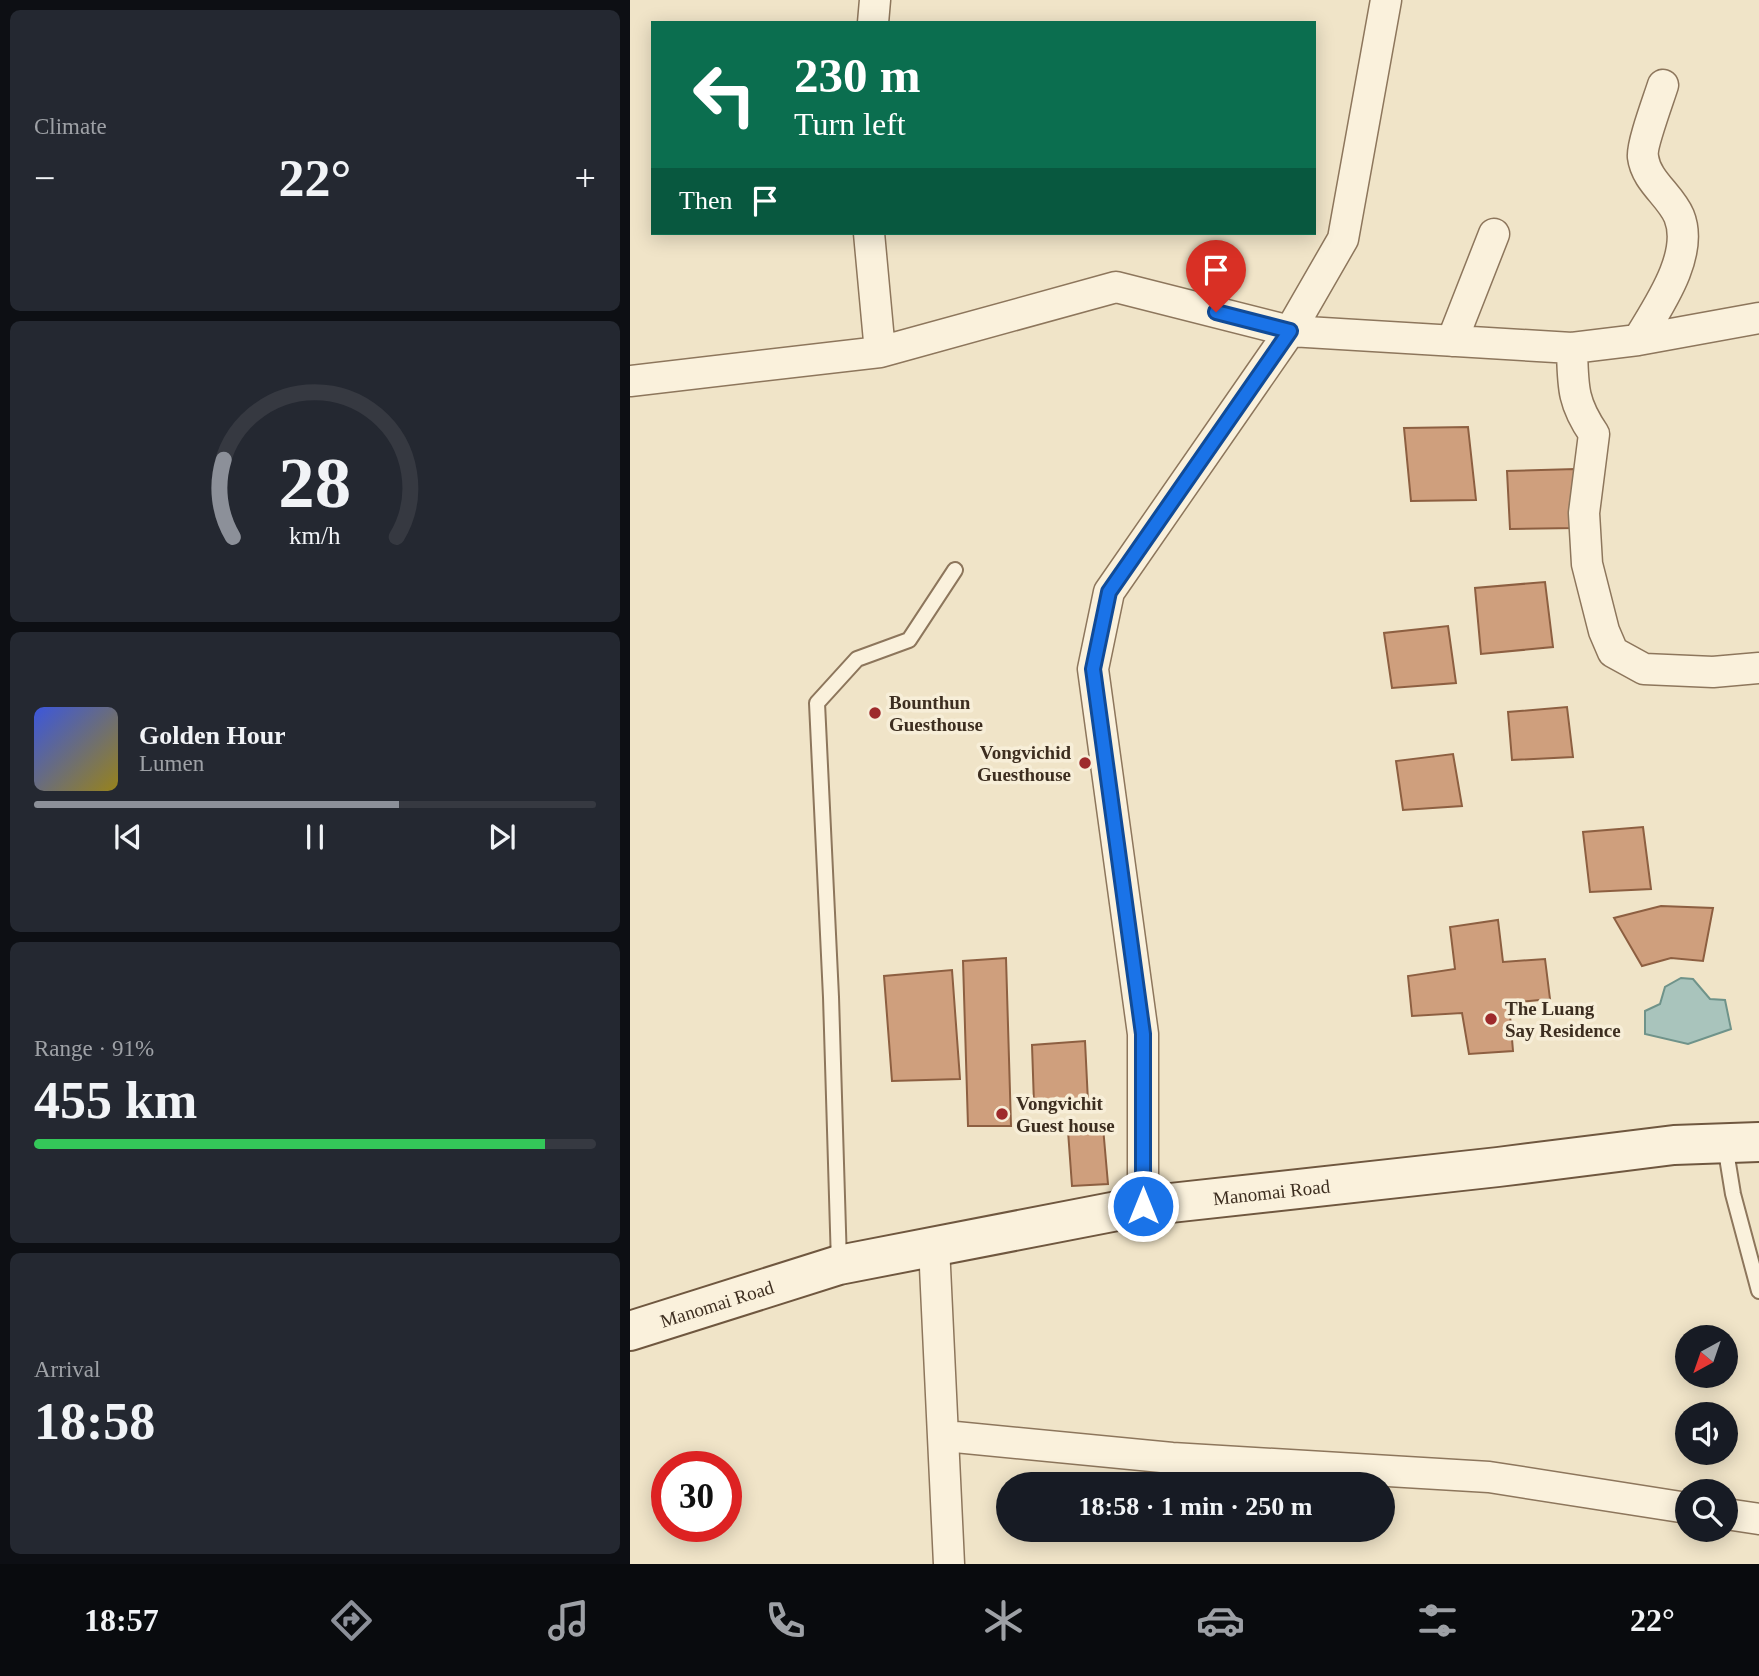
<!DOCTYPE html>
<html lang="en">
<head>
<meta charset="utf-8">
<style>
  :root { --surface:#171b24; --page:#242831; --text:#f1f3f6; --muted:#9ea1a6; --line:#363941; --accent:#8c9099 }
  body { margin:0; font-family:"Times New Roman",serif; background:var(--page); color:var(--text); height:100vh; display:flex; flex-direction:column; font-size:26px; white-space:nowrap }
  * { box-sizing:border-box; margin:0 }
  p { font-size:23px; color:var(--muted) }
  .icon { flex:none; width:38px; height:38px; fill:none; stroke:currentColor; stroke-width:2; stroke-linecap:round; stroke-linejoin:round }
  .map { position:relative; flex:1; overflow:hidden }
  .side { display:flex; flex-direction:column; gap:10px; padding:10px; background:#0d0f14; width:630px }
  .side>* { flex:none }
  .hud { position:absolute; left:21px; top:21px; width:665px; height:214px; border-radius:0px; box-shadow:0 4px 18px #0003; background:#0b6e4f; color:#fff; overflow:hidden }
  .needle { width:46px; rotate:220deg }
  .buttons { position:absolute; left:1045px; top:1325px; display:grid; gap:14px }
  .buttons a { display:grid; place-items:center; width:63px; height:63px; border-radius:50%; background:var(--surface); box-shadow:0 4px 18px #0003; font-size:35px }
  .speed { position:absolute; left:21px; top:1451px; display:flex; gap:14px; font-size:35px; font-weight:700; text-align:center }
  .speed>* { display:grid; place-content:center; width:91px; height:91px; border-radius:50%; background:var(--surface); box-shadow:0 4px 18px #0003; line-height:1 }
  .speed .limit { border:10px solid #d22; background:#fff; color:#111 }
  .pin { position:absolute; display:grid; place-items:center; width:60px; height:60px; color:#fff; margin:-72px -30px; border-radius:50% 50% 50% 0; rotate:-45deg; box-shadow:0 0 7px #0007 }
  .pin .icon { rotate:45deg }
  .me { position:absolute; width:77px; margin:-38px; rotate:0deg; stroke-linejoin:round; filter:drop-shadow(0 0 5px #0008) }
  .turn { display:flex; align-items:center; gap:24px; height:147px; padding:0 28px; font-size:32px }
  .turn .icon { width:91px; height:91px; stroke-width:2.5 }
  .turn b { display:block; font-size:49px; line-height:60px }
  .then { display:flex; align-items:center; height:66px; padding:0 28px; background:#0003; gap:14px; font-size:26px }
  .big { font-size:52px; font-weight:600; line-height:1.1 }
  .side .card { flex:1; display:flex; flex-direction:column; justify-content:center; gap:10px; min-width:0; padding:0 24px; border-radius:10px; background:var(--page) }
  .side .dial { align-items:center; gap:0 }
  .dial svg { height:182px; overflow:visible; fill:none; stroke:var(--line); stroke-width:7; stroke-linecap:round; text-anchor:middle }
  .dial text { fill:var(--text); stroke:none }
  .song { display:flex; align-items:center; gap:21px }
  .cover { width:84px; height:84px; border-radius:10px; background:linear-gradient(135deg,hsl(230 70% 55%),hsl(50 70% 35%)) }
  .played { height:7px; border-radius:4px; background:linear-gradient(90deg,var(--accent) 65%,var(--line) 65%) }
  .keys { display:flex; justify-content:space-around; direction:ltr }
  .heat { display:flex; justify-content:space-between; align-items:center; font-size:38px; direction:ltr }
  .charge { height:10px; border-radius:5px; background:linear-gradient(90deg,#34c759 91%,var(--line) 0) }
  .trip { position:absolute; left:366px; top:1472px; width:399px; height:70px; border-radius:35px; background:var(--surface); box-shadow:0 4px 18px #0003; font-weight:600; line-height:70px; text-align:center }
  .tabs { display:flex; height:112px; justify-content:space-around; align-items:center; background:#090b0e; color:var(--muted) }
  .tabs .icon { width:49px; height:49px }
  .tabs .current { color:var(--accent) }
  .tabs b { font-size:32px; color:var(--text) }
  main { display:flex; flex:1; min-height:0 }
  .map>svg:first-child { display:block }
</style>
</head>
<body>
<main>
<section class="side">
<div class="card"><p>Climate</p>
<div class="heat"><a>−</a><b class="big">22°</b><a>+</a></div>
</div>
<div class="card dial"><svg viewBox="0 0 100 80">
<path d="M14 69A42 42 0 1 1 86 69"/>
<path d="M14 69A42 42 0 0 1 10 35" stroke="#8c9099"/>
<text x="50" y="56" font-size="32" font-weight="700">28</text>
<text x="50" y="72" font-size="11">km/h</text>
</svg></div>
<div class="card">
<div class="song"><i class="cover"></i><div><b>Golden Hour</b><p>Lumen</p></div></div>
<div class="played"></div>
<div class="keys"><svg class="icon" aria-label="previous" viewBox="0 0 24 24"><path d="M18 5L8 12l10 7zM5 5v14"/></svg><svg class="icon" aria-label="pause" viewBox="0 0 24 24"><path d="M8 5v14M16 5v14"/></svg><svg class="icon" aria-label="next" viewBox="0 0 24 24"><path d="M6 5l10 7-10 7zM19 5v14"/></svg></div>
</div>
<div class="card"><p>Range · 91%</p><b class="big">455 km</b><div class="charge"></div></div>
<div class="card"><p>Arrival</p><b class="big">18:58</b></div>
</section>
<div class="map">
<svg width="1129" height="1564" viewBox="0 0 1129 1564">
  <rect width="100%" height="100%" fill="#f0e4c8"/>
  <path fill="#a9c4bc" stroke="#6f938a" stroke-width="2" d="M1051,978L1063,979L1080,999L1095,1000L1101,1029L1058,1044L1015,1034V1011L1030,1004L1035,987Z"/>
  <path fill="#cf9f7d" stroke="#8d5f41" stroke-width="2" d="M838,427L846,500L781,501L774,428Z
    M945,469V528L880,529L877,471Z
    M915,582L923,647L851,654L845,588Z
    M818,626L826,683L762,688L754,633Z
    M937,707L943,757L882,760L878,712Z
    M823,754L832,806L773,810L766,761Z
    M1013,827L1021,889L960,892L953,832Z
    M1031,906L1083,908L1073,961L1041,958L1012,966L984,918Z
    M868,920L873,962L915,959L920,999L879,1003L883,1051L839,1054L832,1013L782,1016L778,976L825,969L820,927Z
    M376,958L381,1126H338L333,961Z
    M322,970L330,1079L262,1081L254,976Z
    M455,1041L458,1102L404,1104L402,1045Z
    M473,1127L478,1184L442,1186L438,1131Z"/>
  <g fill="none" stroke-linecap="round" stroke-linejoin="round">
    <defs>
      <path id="lane" d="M1095,1145L1103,1194L1129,1291
        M209,1263L201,997L187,703L227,659L279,640L325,570"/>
      <path id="street" d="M243,23L245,0
        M239,233L250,352
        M1008,340C1027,308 1065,255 1049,216C1040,195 1016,181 1013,157C1011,146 1029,98 1033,85
        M822,341L864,234
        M942,348C943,386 942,402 964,434L954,513L957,564L974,631L983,652L1014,669L1083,672L1129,668
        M0,381L250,352L486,287L660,331L942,348L1008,340L1129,318
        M513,1206V1034L463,669L479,592L660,331L713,239L756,0
        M304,1246L319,1564
        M315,1436L542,1458L859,1477L1057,1508
        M1096,1514L1129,1519"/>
      <g id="secondary">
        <path id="s1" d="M0,1331L209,1265L513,1206L868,1167L1044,1145L1129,1142"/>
      </g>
    </defs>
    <use href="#lane" stroke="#8d765c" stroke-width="18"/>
    <use href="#street" stroke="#8d765c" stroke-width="33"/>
    <use href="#secondary" stroke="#6f573f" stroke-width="42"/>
    <use href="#lane" stroke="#faf1dc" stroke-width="14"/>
    <use href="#street" stroke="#faf1dc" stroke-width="30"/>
    <use href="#secondary" stroke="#faf1dc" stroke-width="38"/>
  </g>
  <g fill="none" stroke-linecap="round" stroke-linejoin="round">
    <defs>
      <path id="route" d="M513,1206V1034L463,669L479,592L660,331L586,312"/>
    </defs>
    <use href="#route" stroke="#114b97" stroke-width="18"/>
    <use href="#route" stroke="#1a73e8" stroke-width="12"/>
  </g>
  <g fill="#9e2a2b" stroke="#f7eed8" stroke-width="2.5">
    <circle cx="245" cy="713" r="7"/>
    <circle cx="455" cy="763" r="7"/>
    <circle cx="861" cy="1019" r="7"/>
    <circle cx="372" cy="1114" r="7"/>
  </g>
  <g text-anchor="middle" stroke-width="7" stroke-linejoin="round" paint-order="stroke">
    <g font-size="19" font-weight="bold" fill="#3d2e20" stroke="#f7eed8" text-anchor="start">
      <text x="259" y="709">Bounthun<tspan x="259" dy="22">Guesthouse</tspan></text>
      <text x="441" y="759" text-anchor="end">Vongvichid<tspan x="441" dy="22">Guesthouse</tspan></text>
      <text x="875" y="1015">The Luang<tspan x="875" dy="22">Say Residence</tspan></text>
      <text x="386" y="1110">Vongvichit<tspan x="386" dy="22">Guest house</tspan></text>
    </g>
    <g font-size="19" fill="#3d2e20" stroke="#f7eed8">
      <text dy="7" stroke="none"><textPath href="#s1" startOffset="658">Manomai Road</textPath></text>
      <text dy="7" stroke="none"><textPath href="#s1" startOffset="91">Manomai Road</textPath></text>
    </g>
  </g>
</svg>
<div class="buttons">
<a><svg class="needle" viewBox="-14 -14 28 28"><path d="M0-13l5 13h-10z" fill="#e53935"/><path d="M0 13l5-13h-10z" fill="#9ea1a6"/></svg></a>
<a><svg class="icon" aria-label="sound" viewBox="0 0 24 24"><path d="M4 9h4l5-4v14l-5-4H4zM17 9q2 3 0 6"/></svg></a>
<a><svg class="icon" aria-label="search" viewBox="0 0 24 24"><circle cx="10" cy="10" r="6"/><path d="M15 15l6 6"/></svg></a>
</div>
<div class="speed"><div class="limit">30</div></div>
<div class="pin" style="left:586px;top:312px;background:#d93025"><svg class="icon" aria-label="arrive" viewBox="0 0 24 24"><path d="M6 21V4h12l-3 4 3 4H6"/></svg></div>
<svg class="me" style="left:513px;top:1206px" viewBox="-20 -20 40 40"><circle r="17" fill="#1a73e8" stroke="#fff" stroke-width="3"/><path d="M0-11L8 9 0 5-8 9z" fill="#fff"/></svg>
<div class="trip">18:58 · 1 min · 250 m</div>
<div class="hud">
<div class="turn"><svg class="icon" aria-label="left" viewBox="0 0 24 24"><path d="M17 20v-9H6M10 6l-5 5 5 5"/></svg><div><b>230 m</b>Turn left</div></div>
<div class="then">Then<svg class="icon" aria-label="arrive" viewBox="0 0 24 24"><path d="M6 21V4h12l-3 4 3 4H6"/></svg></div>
</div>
</div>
</main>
<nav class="tabs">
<b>18:57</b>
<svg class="icon current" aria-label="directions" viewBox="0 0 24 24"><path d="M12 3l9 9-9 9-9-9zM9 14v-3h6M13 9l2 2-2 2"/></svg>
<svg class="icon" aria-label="music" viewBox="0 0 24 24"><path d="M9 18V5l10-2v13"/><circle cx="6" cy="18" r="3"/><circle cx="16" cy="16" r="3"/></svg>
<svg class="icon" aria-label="phone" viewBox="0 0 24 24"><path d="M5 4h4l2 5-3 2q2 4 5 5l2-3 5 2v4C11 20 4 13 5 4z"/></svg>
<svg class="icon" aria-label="climate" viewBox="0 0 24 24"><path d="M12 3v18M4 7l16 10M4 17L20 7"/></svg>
<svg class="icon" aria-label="car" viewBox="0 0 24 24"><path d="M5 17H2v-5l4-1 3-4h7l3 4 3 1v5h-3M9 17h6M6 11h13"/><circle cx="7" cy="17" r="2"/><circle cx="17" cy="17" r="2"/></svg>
<svg class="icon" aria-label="filters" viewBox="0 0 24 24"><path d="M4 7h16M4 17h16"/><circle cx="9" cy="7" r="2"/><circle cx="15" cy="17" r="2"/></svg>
<b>22°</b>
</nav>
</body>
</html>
